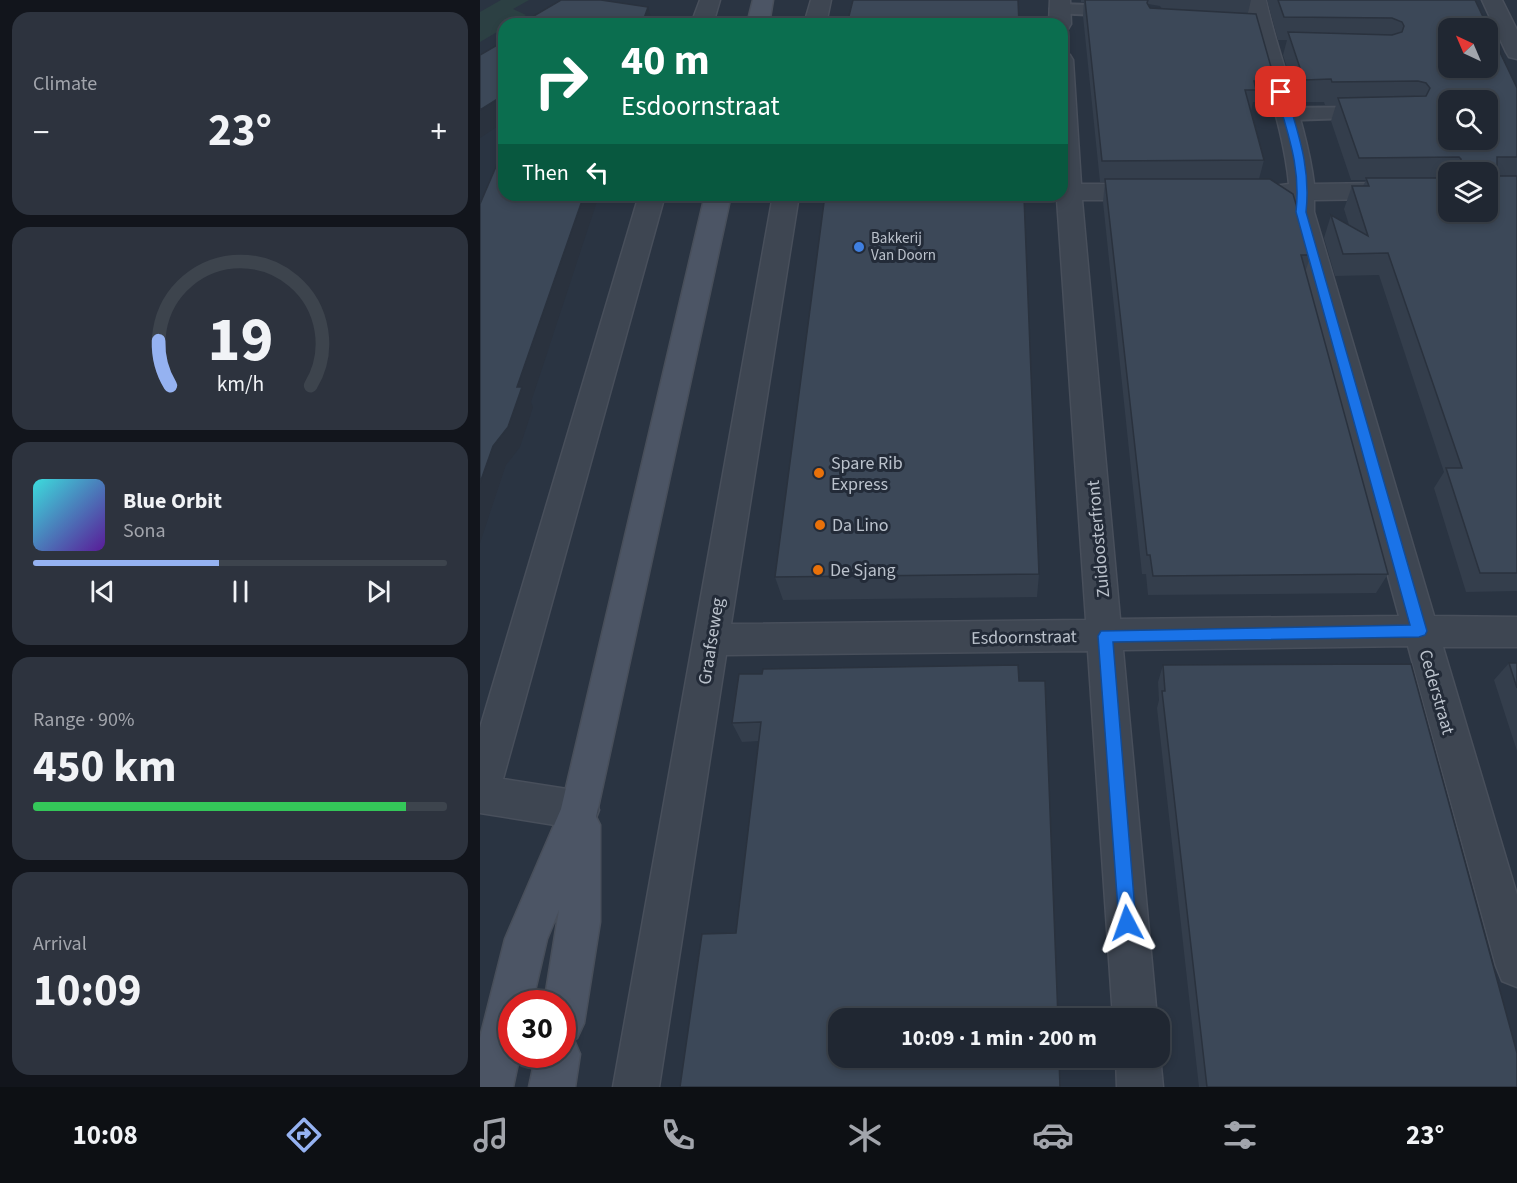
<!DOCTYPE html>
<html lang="en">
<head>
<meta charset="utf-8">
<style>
  :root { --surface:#202732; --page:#2d333e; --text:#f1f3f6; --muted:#a2a5ac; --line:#3d444d; --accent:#95b2f1 }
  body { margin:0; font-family:"Source Sans 3",sans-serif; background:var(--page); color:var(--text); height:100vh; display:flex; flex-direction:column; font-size:22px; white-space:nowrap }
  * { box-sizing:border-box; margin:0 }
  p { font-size:20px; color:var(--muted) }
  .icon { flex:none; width:33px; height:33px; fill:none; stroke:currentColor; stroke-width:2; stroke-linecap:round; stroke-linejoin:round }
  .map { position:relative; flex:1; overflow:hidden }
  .panel { display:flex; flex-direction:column; gap:12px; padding:12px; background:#12151c; width:480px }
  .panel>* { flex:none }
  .banner { position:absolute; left:18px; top:18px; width:570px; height:183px; border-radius:18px; box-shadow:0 3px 9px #0003,0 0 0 2px var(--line); background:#0b6e4f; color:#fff; overflow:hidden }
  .needle { width:39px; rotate:316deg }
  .controls { position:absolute; left:958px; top:18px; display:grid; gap:12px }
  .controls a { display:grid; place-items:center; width:60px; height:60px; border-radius:12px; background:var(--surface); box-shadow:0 3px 9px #0003,0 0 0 2px var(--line); font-size:30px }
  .speed { position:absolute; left:18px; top:990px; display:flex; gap:12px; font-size:30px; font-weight:700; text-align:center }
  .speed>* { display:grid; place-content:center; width:78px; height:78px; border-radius:50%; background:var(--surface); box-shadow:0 3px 9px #0003,0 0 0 2px var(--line); line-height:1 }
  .speed .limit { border:9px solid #d22; background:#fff; color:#111 }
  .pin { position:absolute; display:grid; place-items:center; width:51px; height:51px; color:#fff; margin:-26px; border-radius:12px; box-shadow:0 3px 9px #0006 }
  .me { position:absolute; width:66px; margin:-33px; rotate:356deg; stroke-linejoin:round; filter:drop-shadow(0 0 4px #0008) }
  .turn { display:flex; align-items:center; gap:21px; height:126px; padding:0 24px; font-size:27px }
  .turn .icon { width:78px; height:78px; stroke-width:2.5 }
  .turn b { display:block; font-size:42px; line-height:51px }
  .then { display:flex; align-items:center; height:57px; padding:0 24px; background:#0003; gap:12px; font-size:22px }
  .big { font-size:45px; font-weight:700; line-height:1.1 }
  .panel .widget { flex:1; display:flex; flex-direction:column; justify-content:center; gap:9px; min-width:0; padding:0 21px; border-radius:18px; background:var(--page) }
  .panel .dial { align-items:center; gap:0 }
  .dial svg { height:156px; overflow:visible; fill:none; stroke:var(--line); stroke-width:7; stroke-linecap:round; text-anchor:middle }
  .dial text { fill:var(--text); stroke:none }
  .song { display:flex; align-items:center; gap:18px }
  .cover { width:72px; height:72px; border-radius:9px; background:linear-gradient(135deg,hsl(180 70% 55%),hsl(270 70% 35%)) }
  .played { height:6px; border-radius:3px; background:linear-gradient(90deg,var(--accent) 45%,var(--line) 45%) }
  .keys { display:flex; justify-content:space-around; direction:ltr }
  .heat { display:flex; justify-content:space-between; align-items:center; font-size:33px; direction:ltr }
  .charge { height:9px; border-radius:4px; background:linear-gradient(90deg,#34c759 90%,var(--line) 0) }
  .trip { position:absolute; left:348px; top:1008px; width:342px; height:60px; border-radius:18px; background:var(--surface); box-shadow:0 3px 9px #0003,0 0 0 2px var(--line); font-weight:700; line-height:60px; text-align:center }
  .menu { display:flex; height:96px; justify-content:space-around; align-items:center; background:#0d1014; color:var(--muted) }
  .menu .icon { width:42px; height:42px }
  .menu .on { color:var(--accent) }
  .menu b { font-size:27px; color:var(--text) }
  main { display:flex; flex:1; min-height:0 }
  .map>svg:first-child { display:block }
</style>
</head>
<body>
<main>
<section class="panel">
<div class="widget"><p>Climate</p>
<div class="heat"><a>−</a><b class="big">23°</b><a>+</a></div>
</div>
<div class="widget dial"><svg viewBox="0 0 100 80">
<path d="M14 69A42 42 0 1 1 86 69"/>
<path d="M14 69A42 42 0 0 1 8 46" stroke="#95b2f1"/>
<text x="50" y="56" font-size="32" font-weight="700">19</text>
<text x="50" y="72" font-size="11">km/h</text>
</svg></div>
<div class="widget">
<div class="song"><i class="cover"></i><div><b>Blue Orbit</b><p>Sona</p></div></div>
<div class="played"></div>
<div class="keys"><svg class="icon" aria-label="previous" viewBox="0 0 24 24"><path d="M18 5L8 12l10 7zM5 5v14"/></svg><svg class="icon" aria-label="pause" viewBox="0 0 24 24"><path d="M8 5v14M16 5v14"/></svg><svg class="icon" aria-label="next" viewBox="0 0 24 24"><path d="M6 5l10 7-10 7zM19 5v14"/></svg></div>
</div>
<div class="widget"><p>Range · 90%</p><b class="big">450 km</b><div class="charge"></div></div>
<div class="widget"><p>Arrival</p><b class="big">10:09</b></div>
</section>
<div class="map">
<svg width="1037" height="1087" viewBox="0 0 1037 1087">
  <rect width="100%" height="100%" fill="#2a3442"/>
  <path fill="#2c4043" d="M21,0H49L33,9L46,15L31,24H24V28L0,42V12Z"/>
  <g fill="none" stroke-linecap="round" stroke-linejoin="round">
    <defs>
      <path id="lane" d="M579,4L640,6L646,7L649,11L646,15L640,16L573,13L570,9L573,5Z
        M892,107L899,109L902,113L899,117L808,120L801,118L798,114L801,110L808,108Z"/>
      <path id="street" d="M220,0H240L233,24H211Z
        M331,0H351L346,24H324Z
        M570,0H590L591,24L588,29L582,30V24H569Z
        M766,0H786C799,62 826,120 834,184L969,182V198L834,200V212L954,616L1037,617V647H963L1037,895V987L1022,981L1016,966L928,646L643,650L677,1018H633L608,651L246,655L179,1087H133L293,195H319L251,624L606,620L577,199L571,195H582V53L590,55L593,60L601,184H667L676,186L680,192L676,198L667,200H602L640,619L919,616L808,212L809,200L794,198L790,192L794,186L809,184C803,121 777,62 766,0Z
        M1002,0H1022L1037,30V59L1029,57L1026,52Z
        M159,195H185L23,779L100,791L114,797L119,810L114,823L100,829L0,813V728Z
        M680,1056L683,1087H637L636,1058Z"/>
      <path id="secondary" d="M273,0H293L289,24H267Z
        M225,195H251L116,817L120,825V922L104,1023L97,1038L94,1040L100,1054L95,1087H49L56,1054H82V1004H64L79,910L67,939L52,1004H32V1054H40L33,1087H0V1038L25,939L81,809Z"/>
    </defs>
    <use href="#lane" stroke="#484f5b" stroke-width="4"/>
    <use href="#street" stroke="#484f5b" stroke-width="3"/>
    <use href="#secondary" stroke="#484f5b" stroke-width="3"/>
    <use href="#lane" fill="#3e4652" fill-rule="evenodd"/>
    <use href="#street" fill="#3e4652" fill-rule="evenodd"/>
    <use href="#secondary" fill="#4c5565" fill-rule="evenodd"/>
  </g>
  <path fill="#343e4c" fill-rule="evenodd" d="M601,0H771L768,13L795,81L790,102H773L771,111L784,160L779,179L831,255L825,272L908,574L896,593L668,595L666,574H662L623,202L625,182H620L603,16L604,2H601ZM668,4L680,6L682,9L670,8Z
    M787,0H995L1037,88V591L986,592L954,488L964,472L899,275L855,276L844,238L851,215L869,225L864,209L872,186H883L886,180H871L851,121L856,105H845L844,102H818L803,55L807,40H798ZM969,172H1008L969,212Z
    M559,574L557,597L303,600L295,577Z
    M1029,663H1037V751L1014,680Z
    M683,665L1037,1087H719L677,708L679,700L678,682Z
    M539,681L256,933L279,741L262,742L252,723Z"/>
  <path fill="#2a323e" d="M168,7L173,24H162Z
    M24,95V122L0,138V110Z
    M104,195H119L51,402L53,407L40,447L26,465L0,543V483L13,446L37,387Z"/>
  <path fill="#3c4858" stroke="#2a323e" stroke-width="1.5" fill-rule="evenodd" d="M81,0H121L168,7L162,24H40Z
    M373,0H538L539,24H367Z
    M605,0H668L667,3L670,8L776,14L795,81H774L776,90H765L784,160L622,161Z
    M798,0H995L1037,88V157H1017V176H1037V573H1000L966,468H982L908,253L863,254L851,215L888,236L872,186H889L886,178H969V212H1008V172H981V159L979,157L879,158L858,98L946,96L950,88L946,83L938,81L852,82L851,79L824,80L808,32L912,35L922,32L924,26L922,22L912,18L804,17ZM969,28H1008V68H969ZM969,100H1008V140H969Z
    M24,41V95L0,110V55Z
    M24,148V195H104L37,387H42L28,427L13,446L0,483V204Z
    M625,179H790L813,194L831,255H821L908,574L673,576L670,555H667Z
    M345,195H541V197H544L559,574L295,577Z
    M1029,663H1037V688Z
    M931,664L1037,1053V1087H727L682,691H685L683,665Z
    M538,665L539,681H565L578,1018H358V1058H579L580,1087H200L222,934L256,933L281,722L252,723L259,674H282L283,669Z"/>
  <path fill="#1a73e8" stroke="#114b97" stroke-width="1.5" d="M801,89L806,92C818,134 831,167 826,212L947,631L945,635L939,637L633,642L656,923L653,929L647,931L641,929L639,923L618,636L621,631L930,625L816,212C821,167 808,135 796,92Z"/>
  <circle fill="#3f7fe0" stroke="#232b38" stroke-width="2" cx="379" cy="247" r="6"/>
  <g fill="#e8710a" stroke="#232b38" stroke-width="2">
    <circle cx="339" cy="473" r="6"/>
    <circle cx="340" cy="525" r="6"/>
    <circle cx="338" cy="570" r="6"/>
  </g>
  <g text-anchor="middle" stroke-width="6" stroke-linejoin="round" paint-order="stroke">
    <g font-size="15" fill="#bbc2cc" stroke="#232b38" text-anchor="start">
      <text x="391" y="243">Bakkerij<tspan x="391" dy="17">Van Doorn</tspan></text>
    </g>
    <g font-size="18" fill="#bbc2cc" stroke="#232b38" text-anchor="start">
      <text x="351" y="469">Spare Rib<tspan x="351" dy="21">Express</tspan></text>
      <text x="352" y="531">Da Lino</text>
      <text x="350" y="576">De Sjang</text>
    </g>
    <g font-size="18" fill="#bbc2cc" stroke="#232b38">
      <text transform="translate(618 539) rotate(-95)" y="6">Zuidoosterfront</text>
      <text transform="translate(544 637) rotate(-1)" y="6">Esdoornstraat</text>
      <text transform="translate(231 641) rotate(-81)" y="6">Graafseweg</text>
      <text transform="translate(957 692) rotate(74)" y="6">Cederstraat</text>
    </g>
  </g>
</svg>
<div class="controls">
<a><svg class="needle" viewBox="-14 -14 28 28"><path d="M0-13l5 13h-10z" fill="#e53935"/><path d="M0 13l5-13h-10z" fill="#a2a5ac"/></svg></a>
<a><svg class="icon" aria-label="search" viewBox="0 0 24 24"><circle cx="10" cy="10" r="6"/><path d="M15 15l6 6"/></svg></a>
<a><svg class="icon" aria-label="layers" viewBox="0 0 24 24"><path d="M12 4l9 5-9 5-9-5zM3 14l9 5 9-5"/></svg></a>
</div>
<div class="speed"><div class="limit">30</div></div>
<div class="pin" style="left:801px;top:92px;background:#d93025"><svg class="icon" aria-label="arrive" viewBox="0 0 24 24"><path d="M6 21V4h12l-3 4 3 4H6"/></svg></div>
<svg class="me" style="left:647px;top:923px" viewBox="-20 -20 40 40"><path d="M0-17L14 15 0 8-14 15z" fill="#1a73e8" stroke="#fff" stroke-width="4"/></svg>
<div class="trip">10:09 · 1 min · 200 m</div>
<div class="banner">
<div class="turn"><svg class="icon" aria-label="right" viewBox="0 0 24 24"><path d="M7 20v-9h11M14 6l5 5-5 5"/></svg><div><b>40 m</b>Esdoornstraat</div></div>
<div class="then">Then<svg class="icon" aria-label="left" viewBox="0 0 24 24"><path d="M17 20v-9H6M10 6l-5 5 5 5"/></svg></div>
</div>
</div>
</main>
<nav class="menu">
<b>10:08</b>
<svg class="icon on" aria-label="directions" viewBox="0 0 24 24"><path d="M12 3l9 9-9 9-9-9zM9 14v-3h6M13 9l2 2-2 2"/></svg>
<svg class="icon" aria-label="music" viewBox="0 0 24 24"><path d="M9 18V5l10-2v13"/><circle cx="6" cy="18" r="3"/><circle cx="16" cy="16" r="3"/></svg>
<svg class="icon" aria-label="phone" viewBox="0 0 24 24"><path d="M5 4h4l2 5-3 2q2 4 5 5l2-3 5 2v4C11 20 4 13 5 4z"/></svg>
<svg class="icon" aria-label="climate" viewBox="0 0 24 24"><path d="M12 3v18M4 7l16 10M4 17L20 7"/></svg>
<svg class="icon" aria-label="car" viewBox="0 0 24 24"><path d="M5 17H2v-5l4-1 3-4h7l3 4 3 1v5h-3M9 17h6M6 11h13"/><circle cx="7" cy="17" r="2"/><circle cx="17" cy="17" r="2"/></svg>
<svg class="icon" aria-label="filters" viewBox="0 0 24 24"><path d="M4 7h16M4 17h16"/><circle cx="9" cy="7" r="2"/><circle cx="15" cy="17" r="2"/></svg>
<b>23°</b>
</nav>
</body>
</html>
